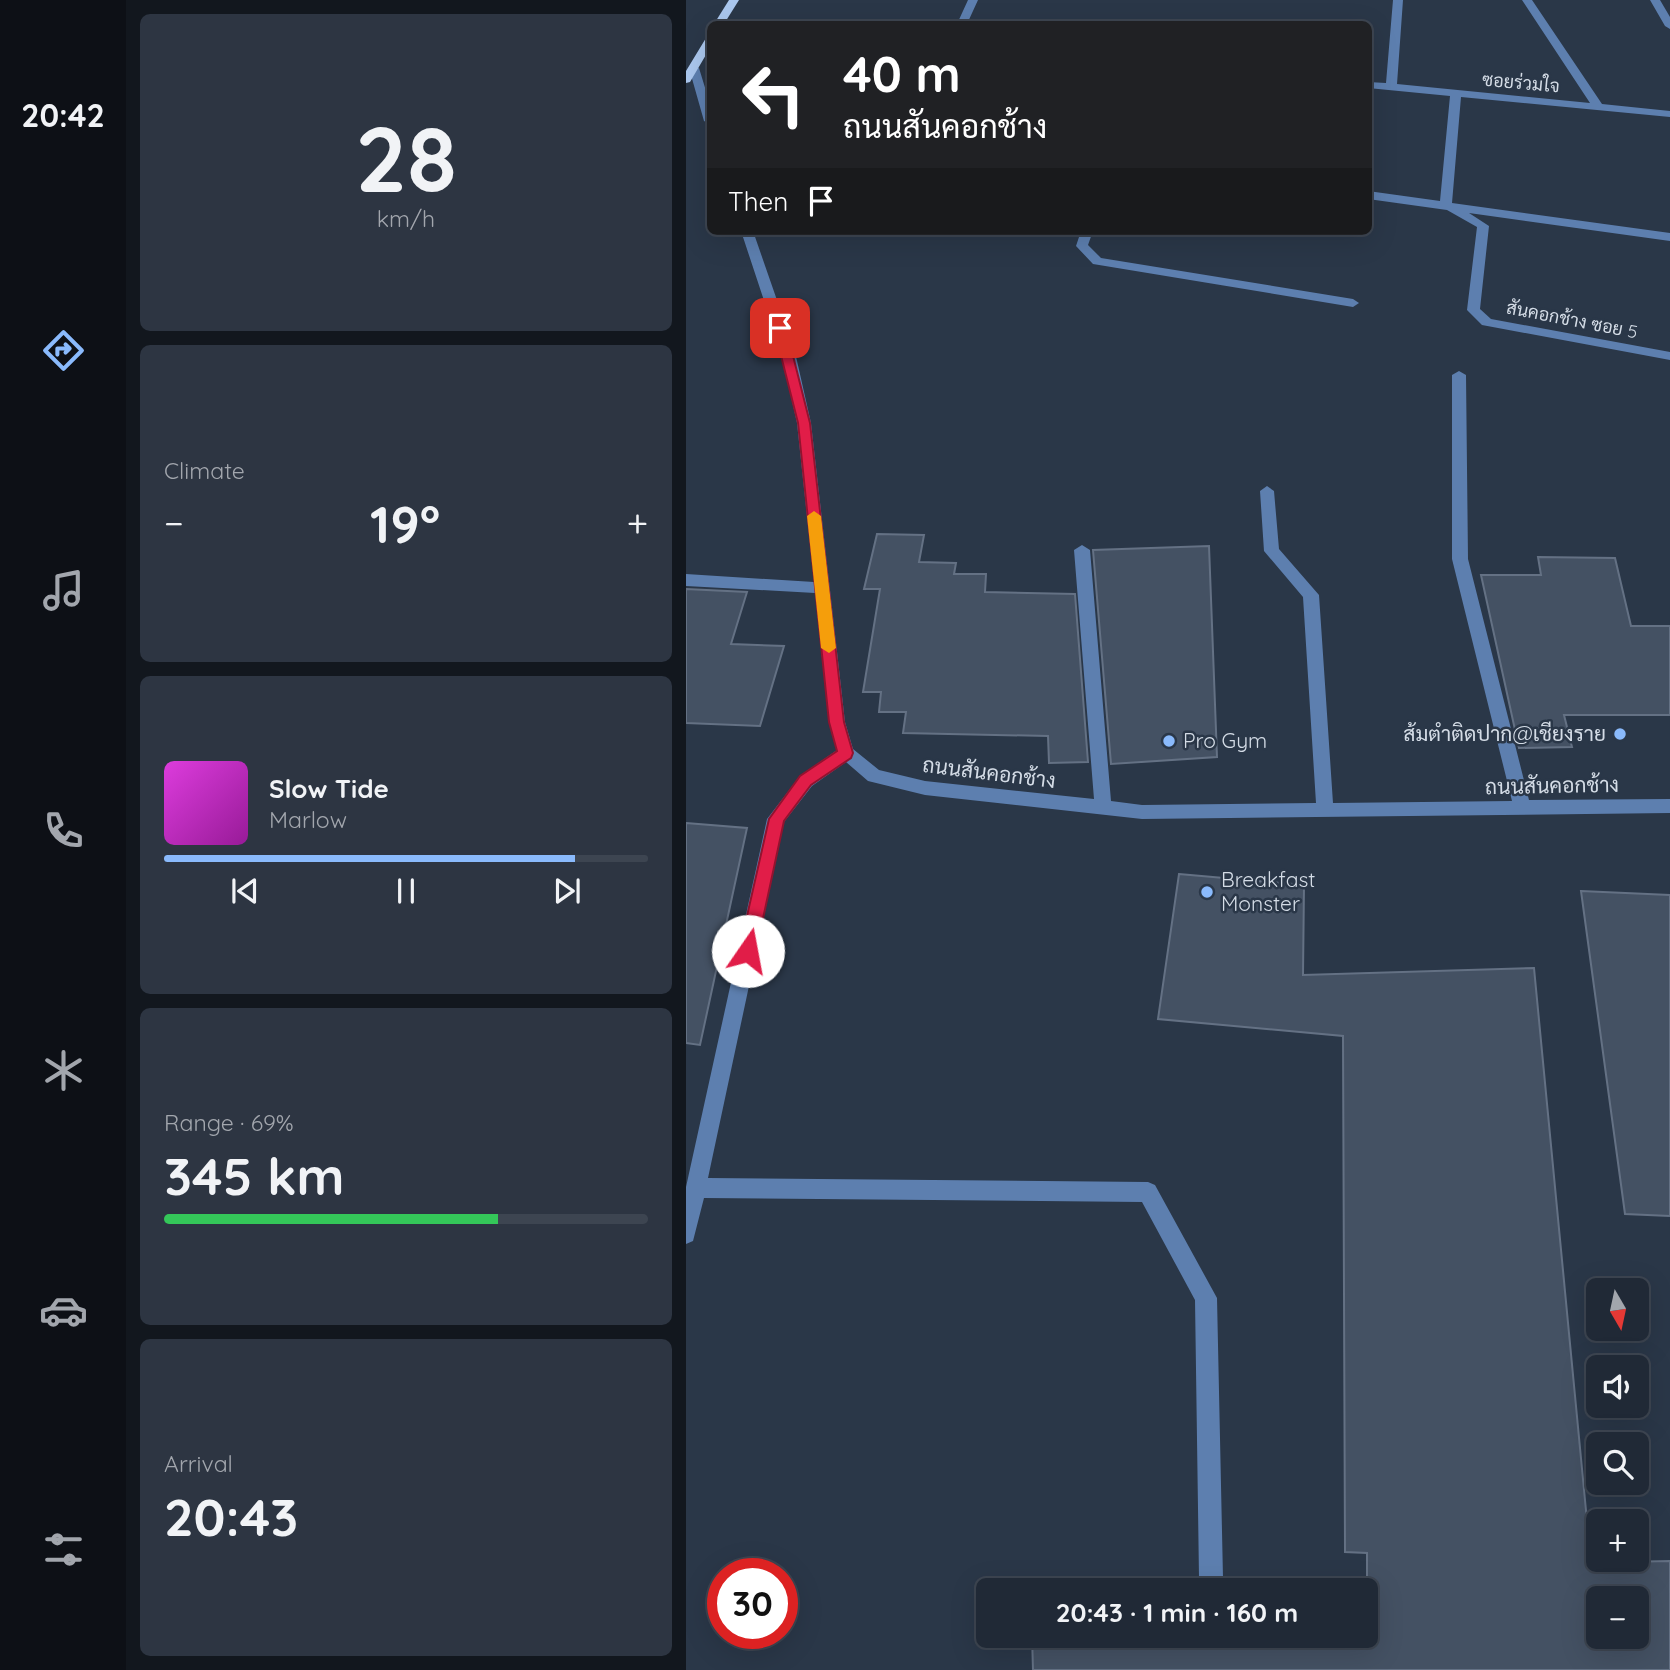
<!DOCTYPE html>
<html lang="en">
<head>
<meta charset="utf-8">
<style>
  :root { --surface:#202936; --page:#2d3542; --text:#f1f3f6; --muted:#a2a6ad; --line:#3d4551; --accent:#8abafc }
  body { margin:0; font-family:Quicksand,Sarabun,sans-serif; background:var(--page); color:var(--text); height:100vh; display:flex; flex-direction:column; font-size:26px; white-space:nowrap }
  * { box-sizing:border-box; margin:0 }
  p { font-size:23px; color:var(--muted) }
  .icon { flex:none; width:38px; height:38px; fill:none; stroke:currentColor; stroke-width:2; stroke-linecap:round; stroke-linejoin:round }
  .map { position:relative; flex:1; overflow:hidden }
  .details { display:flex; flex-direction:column; gap:14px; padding:14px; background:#12171e; width:560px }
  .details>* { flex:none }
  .banner { position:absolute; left:21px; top:21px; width:665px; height:214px; border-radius:10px; box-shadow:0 7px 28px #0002,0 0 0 2px var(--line); background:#202124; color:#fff; overflow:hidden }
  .needle { width:46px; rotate:171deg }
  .controls { position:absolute; left:900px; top:1278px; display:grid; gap:14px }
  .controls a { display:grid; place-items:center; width:63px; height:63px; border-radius:10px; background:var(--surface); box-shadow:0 7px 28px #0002,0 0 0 2px var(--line); font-size:35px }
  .speed { position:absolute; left:21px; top:1558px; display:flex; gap:14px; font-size:35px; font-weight:700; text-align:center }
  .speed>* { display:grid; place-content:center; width:91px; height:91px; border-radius:50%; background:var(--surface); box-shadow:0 7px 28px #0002,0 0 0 2px var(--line); line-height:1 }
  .speed .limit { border:10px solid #d22; background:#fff; color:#111 }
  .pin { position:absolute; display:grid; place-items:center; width:60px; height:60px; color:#fff; margin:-30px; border-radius:14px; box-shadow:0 4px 10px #0006 }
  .me { position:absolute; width:77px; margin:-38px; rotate:12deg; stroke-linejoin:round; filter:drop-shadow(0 0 5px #0008) }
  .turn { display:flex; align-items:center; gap:24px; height:147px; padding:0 21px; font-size:32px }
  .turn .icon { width:91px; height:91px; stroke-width:2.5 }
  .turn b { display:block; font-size:49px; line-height:60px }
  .then { display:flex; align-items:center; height:66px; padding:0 21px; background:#0003; gap:14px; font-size:26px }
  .big { font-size:52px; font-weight:700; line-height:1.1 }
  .details .widget { flex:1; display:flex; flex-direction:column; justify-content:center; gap:10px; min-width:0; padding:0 24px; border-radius:10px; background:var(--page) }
  .details .dial { align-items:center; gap:0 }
  .dial b { font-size:91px; line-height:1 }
  .song { display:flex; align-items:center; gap:21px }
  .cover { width:84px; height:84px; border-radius:10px; background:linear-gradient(135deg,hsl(300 70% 55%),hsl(300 70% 35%)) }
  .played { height:7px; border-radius:4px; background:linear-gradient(90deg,var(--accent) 85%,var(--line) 85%) }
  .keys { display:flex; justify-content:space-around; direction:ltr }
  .heat { display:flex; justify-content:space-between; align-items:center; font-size:38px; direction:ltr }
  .charge { height:10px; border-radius:5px; background:linear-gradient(90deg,#34c759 69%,var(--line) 0) }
  .trip { position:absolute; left:290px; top:1578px; width:402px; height:70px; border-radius:10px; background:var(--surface); box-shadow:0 7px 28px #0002,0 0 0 2px var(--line); font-weight:700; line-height:70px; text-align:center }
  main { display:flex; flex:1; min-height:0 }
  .menu { display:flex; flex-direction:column; width:126px; justify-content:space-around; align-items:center; background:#0d1016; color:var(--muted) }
  .menu .icon { width:49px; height:49px }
  .menu .current { color:var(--accent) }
  .menu b { font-size:32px; color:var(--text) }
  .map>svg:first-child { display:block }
</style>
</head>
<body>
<main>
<nav class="menu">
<b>20:42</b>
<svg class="icon current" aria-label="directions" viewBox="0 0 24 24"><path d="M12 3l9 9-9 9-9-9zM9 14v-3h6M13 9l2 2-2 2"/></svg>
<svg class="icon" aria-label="music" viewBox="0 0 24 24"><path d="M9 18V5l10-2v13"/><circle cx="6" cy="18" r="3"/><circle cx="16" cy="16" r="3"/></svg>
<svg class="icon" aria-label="phone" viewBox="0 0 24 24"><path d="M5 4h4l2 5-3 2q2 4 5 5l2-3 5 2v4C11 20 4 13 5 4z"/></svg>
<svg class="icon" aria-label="climate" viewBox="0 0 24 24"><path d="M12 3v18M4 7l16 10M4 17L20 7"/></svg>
<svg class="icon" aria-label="car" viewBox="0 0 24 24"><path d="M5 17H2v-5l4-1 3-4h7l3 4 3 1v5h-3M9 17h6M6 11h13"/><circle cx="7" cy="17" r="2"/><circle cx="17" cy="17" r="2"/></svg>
<svg class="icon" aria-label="filters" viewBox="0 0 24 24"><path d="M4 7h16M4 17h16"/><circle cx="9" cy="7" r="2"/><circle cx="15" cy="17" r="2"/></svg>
</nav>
<section class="details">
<div class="widget dial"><b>28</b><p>km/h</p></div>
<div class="widget"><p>Climate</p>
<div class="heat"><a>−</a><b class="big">19°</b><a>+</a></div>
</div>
<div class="widget">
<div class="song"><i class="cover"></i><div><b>Slow Tide</b><p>Marlow</p></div></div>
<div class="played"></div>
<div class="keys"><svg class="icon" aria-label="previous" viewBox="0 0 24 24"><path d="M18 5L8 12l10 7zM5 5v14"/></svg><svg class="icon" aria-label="pause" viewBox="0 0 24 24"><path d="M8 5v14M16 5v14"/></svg><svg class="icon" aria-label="next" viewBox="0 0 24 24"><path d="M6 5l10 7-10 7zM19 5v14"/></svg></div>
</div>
<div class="widget"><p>Range · 69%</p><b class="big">345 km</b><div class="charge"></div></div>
<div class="widget"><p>Arrival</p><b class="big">20:43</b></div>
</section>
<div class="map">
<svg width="984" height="1670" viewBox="0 0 984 1670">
  <rect width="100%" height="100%" fill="#2a3748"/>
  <path fill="#445163" stroke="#647184" stroke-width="2" fill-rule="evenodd" d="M191,534L238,535L233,562L270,563L268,574H300L299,592L389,594L402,762L363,763L362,736L217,733L220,712H193L195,692H177L194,589H178Z
    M523,546L531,757L425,764L407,550Z
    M852,557L929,558L945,626H984V715H878L886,747L833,748L795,575H855Z
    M0,589L61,592L45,644L98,646L74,726L0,723Z
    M0,823L61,828L14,1045L0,1043Z
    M493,874L618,885L617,975L848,968L901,1521L930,1519L912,1521V1559H937V1562L984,1561V1670H347L346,1636H681V1553L659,1552L657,1036L472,1019ZM912,1598H950V1636H912Z
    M895,891L984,895V1216L939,1214Z"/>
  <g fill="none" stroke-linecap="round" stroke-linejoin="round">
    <path fill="#5d7faf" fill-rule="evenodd" d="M282,0H292L281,24H271Z
      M707,0H717L711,84L904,103L836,0H846L916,104L984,111V117L775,97L766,203L984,233V241L783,213L803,226L794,309L805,319L984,352V360L796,325L781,310L791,227L761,210L682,199V191L754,201L764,96L682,88V82L700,83Z
      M964,0H974L984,17V29L979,26Z
      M8,65L13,68L24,104V124L18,121L3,68Z
      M55,231H67L109,352L125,423L159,722L167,749L193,770L239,781L408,799L388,550L396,545L404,550L425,801L456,805L630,803L617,597L578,551L574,491L581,486L588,491L593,549L633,595L647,803L826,801L766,559V375L773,371L780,375L782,559L843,800L984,799V813L456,819L239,795L182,781L160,762L126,786L98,822L22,1178L462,1182L469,1185L531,1298L537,1578L533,1586L525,1590L517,1586L513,1578L509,1300L456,1202L18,1198L7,1241L0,1244V1187L81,819L114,776L151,750L143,722L129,593L0,586V574L128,582L111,423L95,352Z
      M395,231H407L402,245L415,258L667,299L673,303L667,307L407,264L390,246Z"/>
    <path fill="#aac7ee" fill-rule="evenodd" d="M43,0H53L38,24H28Z
      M24,37V48L4,82L0,83V71L20,38Z"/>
  </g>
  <path fill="#e11d48" stroke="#92132f" stroke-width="2" d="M94,324L100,328L124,423L158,722L167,753L165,758L125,785L98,821L70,951L68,956L62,958L56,956L53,951L83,819L114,776L151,751L143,722L112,423L88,328Z"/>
  <path fill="#f59e0b" d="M128,511L135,516L150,648L143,653L135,648L121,516Z"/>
  <g fill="#8abafc" stroke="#2a3748" stroke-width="2.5">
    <circle cx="934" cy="734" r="7"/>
    <circle cx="483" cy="741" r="7"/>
    <circle cx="521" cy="892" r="7"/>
  </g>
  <g text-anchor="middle" stroke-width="5" stroke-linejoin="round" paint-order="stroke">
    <g font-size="18" fill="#d4dce6" stroke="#2a3748">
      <text transform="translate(835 83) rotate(5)" y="6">ซอยร่วมใจ</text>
      <text transform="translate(886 320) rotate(11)" y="6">สันคอกช้าง ซอย 5</text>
    </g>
    <g font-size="21" fill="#d4dce6" stroke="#2a3748" text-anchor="start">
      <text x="920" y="741" text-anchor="end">ส้มตำติดปาก@เชียงราย</text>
      <text x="497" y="748">Pro Gym</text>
      <text x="535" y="887">Breakfast<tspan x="535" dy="24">Monster</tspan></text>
    </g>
    <g font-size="21" fill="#d4dce6" stroke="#2a3748">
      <text transform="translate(303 773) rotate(7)" y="7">ถนนสันคอกช้าง</text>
      <text transform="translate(866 786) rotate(-1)" y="7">ถนนสันคอกช้าง</text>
    </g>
  </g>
</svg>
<div class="controls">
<a><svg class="needle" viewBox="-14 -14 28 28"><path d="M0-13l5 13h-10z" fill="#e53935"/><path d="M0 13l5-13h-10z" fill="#a2a6ad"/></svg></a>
<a><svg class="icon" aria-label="sound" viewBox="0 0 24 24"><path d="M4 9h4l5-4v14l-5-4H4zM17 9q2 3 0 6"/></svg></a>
<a><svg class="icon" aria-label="search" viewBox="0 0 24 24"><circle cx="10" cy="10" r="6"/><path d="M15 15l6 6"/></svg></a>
<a>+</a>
<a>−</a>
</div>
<div class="speed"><div class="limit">30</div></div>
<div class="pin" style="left:94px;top:328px;background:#d93025"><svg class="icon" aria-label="arrive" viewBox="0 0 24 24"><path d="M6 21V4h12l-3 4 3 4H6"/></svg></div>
<svg class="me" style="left:62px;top:951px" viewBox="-20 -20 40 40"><circle r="19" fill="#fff"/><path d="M0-13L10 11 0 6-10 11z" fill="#e11d48"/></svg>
<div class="trip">20:43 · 1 min · 160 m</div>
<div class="banner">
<div class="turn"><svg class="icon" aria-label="left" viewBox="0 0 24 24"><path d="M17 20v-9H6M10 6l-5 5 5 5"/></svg><div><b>40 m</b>ถนนสันคอกช้าง</div></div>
<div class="then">Then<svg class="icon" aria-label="arrive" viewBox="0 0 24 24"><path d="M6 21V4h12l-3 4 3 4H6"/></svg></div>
</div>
</div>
</main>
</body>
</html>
